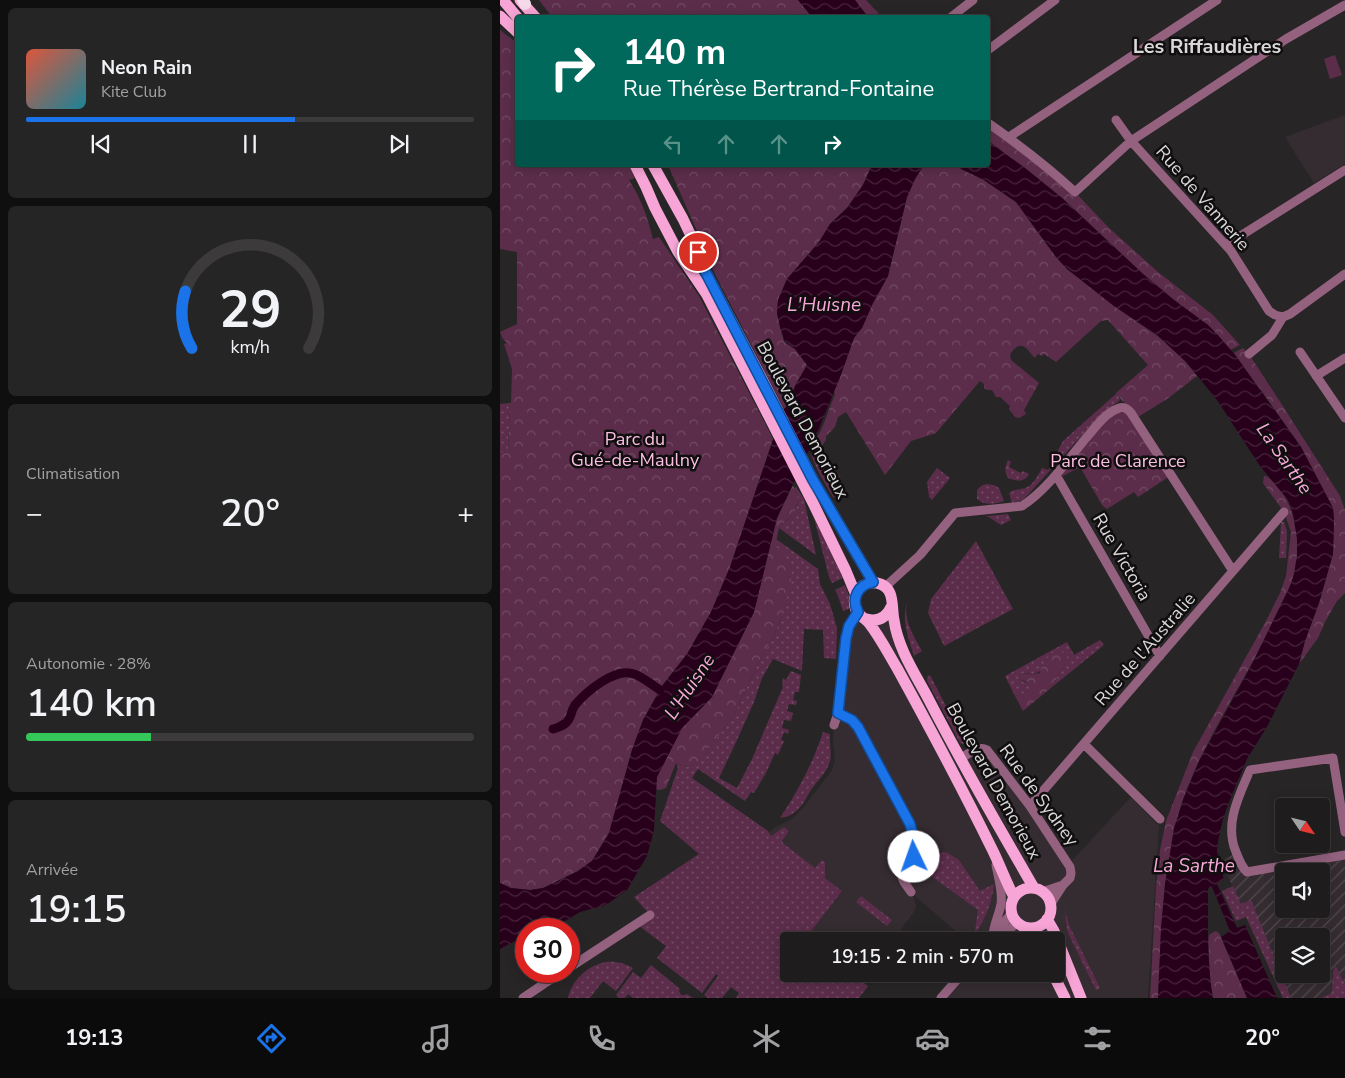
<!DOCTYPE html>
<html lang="fr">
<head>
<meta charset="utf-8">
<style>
  :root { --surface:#1e1c1d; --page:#262526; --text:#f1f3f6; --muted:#a1a1a4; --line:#3c3a3b; --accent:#1a73e8 }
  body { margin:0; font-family:"Nunito Sans",sans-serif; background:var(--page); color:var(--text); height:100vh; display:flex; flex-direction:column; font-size:19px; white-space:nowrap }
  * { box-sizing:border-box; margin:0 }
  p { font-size:16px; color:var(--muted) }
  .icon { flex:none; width:28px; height:28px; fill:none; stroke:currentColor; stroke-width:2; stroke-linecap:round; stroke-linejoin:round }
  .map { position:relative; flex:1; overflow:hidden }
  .drawer { display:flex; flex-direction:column; gap:8px; padding:8px; background:#100f10; width:500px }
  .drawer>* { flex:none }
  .hud { position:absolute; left:15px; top:15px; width:475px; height:152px; border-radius:5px; box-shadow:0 2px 12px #0003,0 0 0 1px var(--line); background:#00695c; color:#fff; overflow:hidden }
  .needle { width:32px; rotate:125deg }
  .buttons { position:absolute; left:775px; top:798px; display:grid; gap:10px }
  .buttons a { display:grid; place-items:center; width:55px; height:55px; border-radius:5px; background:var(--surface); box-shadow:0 2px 12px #0003,0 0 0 1px var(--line); font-size:25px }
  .speed { position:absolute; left:15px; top:918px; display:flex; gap:10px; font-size:25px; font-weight:700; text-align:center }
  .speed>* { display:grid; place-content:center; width:65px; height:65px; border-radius:50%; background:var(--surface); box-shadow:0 2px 12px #0003,0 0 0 1px var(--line); line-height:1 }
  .speed .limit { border:8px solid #d22; background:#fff; color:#111 }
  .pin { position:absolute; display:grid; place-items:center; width:42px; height:42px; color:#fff; margin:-21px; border:2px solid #fff; border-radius:50%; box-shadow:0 1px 5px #0007 }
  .me { position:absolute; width:55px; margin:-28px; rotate:357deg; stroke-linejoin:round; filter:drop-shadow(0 0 4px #0008) }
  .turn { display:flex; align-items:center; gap:18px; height:105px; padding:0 25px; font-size:22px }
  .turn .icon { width:65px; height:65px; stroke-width:2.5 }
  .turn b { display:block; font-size:35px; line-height:42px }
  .lanes { display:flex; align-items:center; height:48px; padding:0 25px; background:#0003; justify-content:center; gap:25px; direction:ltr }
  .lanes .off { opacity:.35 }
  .big { font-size:38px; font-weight:600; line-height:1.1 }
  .drawer .tile { flex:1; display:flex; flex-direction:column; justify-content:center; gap:8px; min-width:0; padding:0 18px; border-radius:8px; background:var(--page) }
  .drawer .dial { align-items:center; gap:0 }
  .dial svg { height:130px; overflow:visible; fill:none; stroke:var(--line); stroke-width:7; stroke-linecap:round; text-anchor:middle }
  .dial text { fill:var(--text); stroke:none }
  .song { display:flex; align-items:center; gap:15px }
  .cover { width:60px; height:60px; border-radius:8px; background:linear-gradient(135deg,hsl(10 70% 55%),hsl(190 70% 35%)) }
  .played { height:5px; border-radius:2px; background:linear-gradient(90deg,var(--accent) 60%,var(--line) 60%) }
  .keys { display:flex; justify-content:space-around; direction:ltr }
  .heat { display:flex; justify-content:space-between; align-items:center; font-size:28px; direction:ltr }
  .charge { height:8px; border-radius:4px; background:linear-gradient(90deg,#34c759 28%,var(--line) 0) }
  .trip { position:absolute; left:280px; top:932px; width:285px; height:50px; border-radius:5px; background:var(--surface); box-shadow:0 2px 12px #0003,0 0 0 1px var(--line); font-weight:600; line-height:50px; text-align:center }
  .tabs { display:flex; height:80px; justify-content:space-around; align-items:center; background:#0c0b0c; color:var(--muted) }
  .tabs .icon { width:35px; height:35px }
  .tabs .active { color:var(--accent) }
  .tabs b { font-size:22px; color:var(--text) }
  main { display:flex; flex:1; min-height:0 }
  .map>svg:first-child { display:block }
</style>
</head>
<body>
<main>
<section class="drawer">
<div class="tile">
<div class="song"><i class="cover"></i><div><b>Neon Rain</b><p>Kite Club</p></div></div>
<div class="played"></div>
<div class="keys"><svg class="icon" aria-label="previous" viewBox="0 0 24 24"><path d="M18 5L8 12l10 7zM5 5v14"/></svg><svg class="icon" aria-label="pause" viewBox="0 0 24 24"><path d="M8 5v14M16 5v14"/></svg><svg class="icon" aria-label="next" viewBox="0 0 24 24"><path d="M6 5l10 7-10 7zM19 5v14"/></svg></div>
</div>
<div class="tile dial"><svg viewBox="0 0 100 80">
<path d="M14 69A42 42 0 1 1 86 69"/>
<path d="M14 69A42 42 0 0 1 10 34" stroke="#1a73e8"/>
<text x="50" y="56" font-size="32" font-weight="700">29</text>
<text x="50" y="72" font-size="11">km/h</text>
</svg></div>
<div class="tile"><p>Climatisation</p>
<div class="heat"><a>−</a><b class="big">20°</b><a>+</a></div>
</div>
<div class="tile"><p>Autonomie · 28%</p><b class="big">140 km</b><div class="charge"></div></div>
<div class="tile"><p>Arrivée</p><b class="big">19:15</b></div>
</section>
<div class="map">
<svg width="845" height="998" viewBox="0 0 845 998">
  <defs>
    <pattern id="industrial-furrows" width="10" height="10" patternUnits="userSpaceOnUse" patternTransform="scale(1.25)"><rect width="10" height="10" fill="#352c31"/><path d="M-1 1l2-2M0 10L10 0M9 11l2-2" fill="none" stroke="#524a4e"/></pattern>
    <pattern id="grass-dots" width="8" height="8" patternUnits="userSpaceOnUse" patternTransform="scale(1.25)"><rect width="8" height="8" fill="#5b2d4a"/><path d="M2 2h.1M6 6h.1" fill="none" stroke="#724b64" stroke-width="1.8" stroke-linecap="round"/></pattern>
    <pattern id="forest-crowns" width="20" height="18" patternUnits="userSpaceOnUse" patternTransform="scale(1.25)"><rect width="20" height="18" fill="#5b2d4a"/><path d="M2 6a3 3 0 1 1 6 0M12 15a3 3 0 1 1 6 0" fill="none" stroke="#724b64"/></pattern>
    <pattern id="water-waves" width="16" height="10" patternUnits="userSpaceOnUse" patternTransform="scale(1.25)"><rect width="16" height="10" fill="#28001b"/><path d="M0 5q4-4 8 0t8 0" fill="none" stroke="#47243c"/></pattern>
  </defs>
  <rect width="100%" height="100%" fill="#282527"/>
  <path fill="#352c31" d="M845,115V164L814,183L785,137Z
    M360,615H386L394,624L460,758L484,748L569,864L631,797L659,826L648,998H441L462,974H556V941H467L413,894L416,906L414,912L392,941H310L306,938L342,891L325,878V862L322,860L316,869L283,843L282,841L289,831L284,827L271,836L269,833L274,828L292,819L303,808L332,770L335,761L333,743L334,725L346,638Z"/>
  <path fill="url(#industrial-furrows)" fill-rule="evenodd" d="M736,853L747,872L845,855V998H783L721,861ZM784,871H821V909H784ZM784,936H821V974H784Z"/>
  <path fill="url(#grass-dots)" d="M617,393L620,400L597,419L523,500L512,503L509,493C513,490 516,490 521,489C532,488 537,477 542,468L548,470L563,441Z
    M10,403L8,452L0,453V404Z
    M508,460L511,462L509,467L521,473L523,471L529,474C524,483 516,481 508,478C504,471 505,467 508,460Z
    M437,468L450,478L432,500L429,497L427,482Z
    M486,484L494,485L499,488L504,501C495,504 485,506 477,499V490L481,486Z
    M296,487L304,499L316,555L279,528C293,514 303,509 294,488Z
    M508,514L511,520L501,525L487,516Z
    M314,518L343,578L332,583L329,577Z
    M781,522H784L787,531L786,558H779Z
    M276,539L318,569L320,584L330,604L337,628L336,659L324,658L323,630L304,629L302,671L273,659L262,678L254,702L237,740L219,778L237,788L252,759L283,687L282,686L283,682L282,681L283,678L286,680L291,671L301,675L299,692H295L293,700L297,701L296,705L289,704L287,711L293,713L291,721L284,720L282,728L289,730L288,734L284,732L281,740L284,741L278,755L275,753L266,773L254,793L251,792L245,801L198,769L192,778L268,831L271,836L284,827L289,831L282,841L283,843L315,868L322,860L325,862V878L342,891L306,938L310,941H289V974H352L368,986L359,998H236L239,993L231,987L222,998H208L204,995L218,976L216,974L202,993L157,958L166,946L139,926L152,917L134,897L199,854L160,821L178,768L176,763L188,767L205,754L234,715L258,663L273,638L281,618L274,546Z
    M476,541L513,609L444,646L428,613L431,599Z
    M345,585C349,594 351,600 349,609L343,611L338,596L335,590Z
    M407,603C403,621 414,636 422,651L414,656C409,639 401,621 407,603Z
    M600,640L604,645L552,687L560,672L565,667L545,666C533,680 531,670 518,675L519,679L524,682L529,683V689L523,694L515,696L505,676L567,642L574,655Z
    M430,675L466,745L460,743L427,681L428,676Z
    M323,732L330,734C329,743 332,752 330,761C327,773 317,781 311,790C306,798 302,807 295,812C290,816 286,817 280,818C298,791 313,763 323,732Z
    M446,852L459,860L480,891L494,884C491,908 485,917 474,937L478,910L431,876L435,870L430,865L414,883L425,856Z
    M733,886L741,904L751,900L791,998H783L746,917L736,921L722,891Z
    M361,896L392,920L387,926L356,902Z
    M566,906V914L569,925L600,988L596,990L568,933C566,924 565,916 566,906Z
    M106,962C117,961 124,963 133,968L116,991L103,981L90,998H68C72,980 88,965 106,962Z
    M151,965L180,989L179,991L181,995H185L187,994L193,998H133L128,994L125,998H119L116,995L133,972L141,978Z
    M835,965L845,984V998H821L832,993L833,974Z"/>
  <path fill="url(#forest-crowns)" d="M39,0H298L312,17H52Z
    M355,0H366L382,17H368Z
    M0,30L17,43L18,165H129L135,178L129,180C141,198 148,219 153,239L159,237L199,296L273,439L230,567L211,612L187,654L162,686L143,720L132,750L109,833L92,861L76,872L43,888L30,890L11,888L0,883V453L8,452L10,403H11L12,369L4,344L7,343L3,339L0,332L17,324V252L0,249Z
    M488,123L575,192L608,227L658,272L713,315L740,345L730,350L708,325L674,300L643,274L562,198L525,168L488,141Z
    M168,165H372L363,185L347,208L330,224L319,242L287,279L278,300L277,313L280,327L284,342L295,349L307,365L295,386L288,406L284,409L210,264L200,238Z
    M440,167L459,168L479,177L516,202L556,257L567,269L614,306L659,337L682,357L697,376L667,399L638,417C631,408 623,403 616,393L648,365L608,320L601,321L556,362L544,354L542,356L538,354L535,358C531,355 530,351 526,348C519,342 513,349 510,355L511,360L539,383L524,410L526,414L519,418L515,417L509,409L510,406L500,397H496L492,390H487L484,388V384L480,381L436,433L411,441L385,475L346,412L338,417L335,427L326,436V440L318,451C322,455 324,460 328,464C331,467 334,469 337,472C343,480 346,495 333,497C327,487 312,463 311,452C311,445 318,436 321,430C326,419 330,406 335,394L334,392L354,338L362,328L373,303L388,276L407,197L415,179L422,168Z
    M743,348L749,354L786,411L840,496L845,510V593L837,601L825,622L818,638L799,664L805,641L819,603L833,554L834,520L833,508L801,447L761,390L753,381L734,353Z
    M617,411L626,413L670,476L638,497L634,492L607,509L602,505L580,467L563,476L561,475L601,423Z
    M764,476H766C795,495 803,542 794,575C788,596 776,617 766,637C738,691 704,742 683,799C679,811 677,824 675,836C671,852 667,868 665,885C662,922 660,960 658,998H650L656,887L660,850L666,821L693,752L766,621L780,593L786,576L791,532L784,512L763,483Z
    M293,485L298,499L295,512L279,528L275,546L283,551L292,568L290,588L281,618L273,638L258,663L234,715L205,754L193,766L188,767L176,763L166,788L160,790L155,789L157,777L182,728L212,697L254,612L277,518Z
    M558,650L566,654L568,659L565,667L560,672L552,687L523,711L515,696L523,694L529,689V683L519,679L518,675C528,672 530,676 540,673L541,668L545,666C546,658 549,653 558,650Z
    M715,931L719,933L747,998H713L710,984L708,941L709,935Z"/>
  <path fill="#5b2d4a" d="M835,55L842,75L830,79L824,59Z"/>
  <path fill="url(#water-waves)" d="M298,0H355L368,17H312Z
    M488,141L525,168L562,198L643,274L674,300L708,325L717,334L736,356L801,447L833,508L834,520L833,554L819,603L805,641L799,664L768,725L747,759L729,802L723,819L718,841L717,850L718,858L724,880L719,882L717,884L737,928L745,925L777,998H747L721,937L730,931L712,887L710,886L708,889C708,925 707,962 713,998H658L661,927L665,884L674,828L683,800L699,761L753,662L790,586L794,574L797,555V539L793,514L788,500L760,466L717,400L686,362L657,335L614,306L567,269L556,257L516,202L484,180L459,168H422L415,179L407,197L388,276L373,303L362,328L354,338L341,375L315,438L277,518L254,612L212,697L182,728L157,777L154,830L147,856L144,861L127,890L106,905L80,912L65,921L40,929H26V935L0,949V883L11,888L30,890L43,888L76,872L92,861L109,833L132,750L143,720L162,686L187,654L211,612L230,567L283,410L288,405L295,386L307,365L295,349L285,342L280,327L277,313L278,300L287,279L319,242L330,224L347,208L363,185L372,165H488Z"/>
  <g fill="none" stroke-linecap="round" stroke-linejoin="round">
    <path stroke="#28001b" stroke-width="9" d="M53,729C59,727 66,725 69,719C72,714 71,711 75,705C86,692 115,667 134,674C143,677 152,685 160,690"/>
    <path stroke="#94627f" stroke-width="9" d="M450,18L473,0
      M488,50L555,0
      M616,120L631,141L731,251L769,311L775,315L783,317
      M488,123C518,144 548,167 575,192L631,141L786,39L845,5
      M509,137L717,0
      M726,245L845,170
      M800,352L845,418
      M749,354L772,335L783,317L790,314L845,274
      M816,376L845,358
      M556,475L660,656
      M385,587L420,555L455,513L522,506C546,491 568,460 586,438C595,428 604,414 617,409C623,406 627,408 631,413L733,571
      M338,713L352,720L358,727L412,830L415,843V853L402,877L404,882L411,892
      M334,725L338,713L346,638L349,626L358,612
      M584,744L660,819
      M460,759C468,754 478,745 487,750L530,806L570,867L571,873L570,878L563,885L550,905
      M530,806L784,512
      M845,832L833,758L750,770C739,796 724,824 736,852C739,860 741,866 747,872L845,855
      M542,892L563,885
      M493,935C494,924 499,915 501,904C503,891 498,877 496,865
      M488,941L512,913
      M495,941L517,923
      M505,941L512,939L522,941
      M69,968L150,915
      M23,998L63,971
      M441,998L462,974"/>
    <path stroke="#f7a5d6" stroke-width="11" d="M3,0L18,18
      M20,0L36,18
      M0,16L18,33
      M135,165L146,187L155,208L178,252L207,295L313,503L346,571L356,595
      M153,165L183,219L192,238L203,267L262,379L313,480L373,582
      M367,619C378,622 386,618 391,607
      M511 908a20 20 0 1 1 40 0a20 20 0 1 1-40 0Z
      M514,897C506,882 500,865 492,849C462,788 430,728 397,668C388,653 380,637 369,623C365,618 359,616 356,610C353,603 354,594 360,588C364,584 371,582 377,583C396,587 391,607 394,620C398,649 416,675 429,700C462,764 498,826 534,888
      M547,919L554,931L581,998
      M529,928L536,941
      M553,974L565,998"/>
    <path stroke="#f4dae8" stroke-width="12" d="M23,0L25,4"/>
  </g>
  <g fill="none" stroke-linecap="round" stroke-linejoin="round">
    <defs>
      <path id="route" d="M198,252L203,267L313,480L373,582C358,585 351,598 358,612L349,626L346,638L338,713L352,720L358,727L410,824L415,843L414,857"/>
    </defs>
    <use href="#route" stroke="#114b97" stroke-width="12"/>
    <use href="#route" stroke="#1a73e8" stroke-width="9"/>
  </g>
  <g text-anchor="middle" stroke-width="5" stroke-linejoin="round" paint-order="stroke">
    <g font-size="18" fill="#dad8d9" stroke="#100e0f">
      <text transform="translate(703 198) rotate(49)" y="6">Rue de Vannerie</text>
      <text transform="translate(303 420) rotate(62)" y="6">Boulevard Demorieux</text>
      <text transform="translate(622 557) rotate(60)" y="6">Rue Victoria</text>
      <text transform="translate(645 649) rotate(-49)" y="6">Rue de l'Australie</text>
      <text transform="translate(494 781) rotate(61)" y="6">Boulevard Demorieux</text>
      <text transform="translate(539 795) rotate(54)" y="6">Rue de Sydney</text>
    </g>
    <g font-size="18" fill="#fcbfe2" stroke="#100e0f">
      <text x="135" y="445">Parc du<tspan x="135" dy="21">Gué-de-Maulny</tspan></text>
      <text x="618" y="467">Parc de Clarence</text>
    </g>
    <g font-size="19" font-style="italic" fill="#f9a9d9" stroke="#100e0f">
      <text x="324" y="311">L'Huisne</text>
      <text transform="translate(785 458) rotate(55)" y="7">La Sarthe</text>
      <text transform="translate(189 686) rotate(-56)" y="7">L'Huisne</text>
      <text x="694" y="872">La Sarthe</text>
    </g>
    <g font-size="20" font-weight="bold" fill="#dad8d9" stroke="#100e0f">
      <text x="707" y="53">Les Riffaudières</text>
    </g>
  </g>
</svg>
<div class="buttons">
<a><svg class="needle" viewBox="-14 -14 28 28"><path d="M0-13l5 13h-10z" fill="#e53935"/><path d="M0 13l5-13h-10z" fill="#a1a1a4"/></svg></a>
<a><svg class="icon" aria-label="sound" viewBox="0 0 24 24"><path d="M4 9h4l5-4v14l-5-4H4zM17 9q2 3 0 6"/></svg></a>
<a><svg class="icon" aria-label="layers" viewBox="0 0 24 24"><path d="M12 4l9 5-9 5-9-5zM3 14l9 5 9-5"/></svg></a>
</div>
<div class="speed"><div class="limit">30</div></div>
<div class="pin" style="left:198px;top:252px;background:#d93025"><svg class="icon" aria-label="arrive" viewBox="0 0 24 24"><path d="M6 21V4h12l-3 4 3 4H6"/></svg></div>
<svg class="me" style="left:414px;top:857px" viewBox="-20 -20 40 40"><circle r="19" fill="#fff"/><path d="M0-13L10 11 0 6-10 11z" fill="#1a73e8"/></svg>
<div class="trip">19:15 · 2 min · 570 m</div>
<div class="hud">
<div class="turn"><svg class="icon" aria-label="right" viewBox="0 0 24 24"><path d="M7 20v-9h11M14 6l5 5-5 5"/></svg><div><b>140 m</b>Rue Thérèse Bertrand-Fontaine</div></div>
<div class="lanes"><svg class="icon off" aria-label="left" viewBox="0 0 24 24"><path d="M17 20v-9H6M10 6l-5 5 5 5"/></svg><svg class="icon off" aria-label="ahead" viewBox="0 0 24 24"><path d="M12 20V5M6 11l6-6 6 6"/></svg><svg class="icon off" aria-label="ahead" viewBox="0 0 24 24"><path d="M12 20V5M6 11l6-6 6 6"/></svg><svg class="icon" aria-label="right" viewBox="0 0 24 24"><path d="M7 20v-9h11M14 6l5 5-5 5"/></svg></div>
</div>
</div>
</main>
<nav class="tabs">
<b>19:13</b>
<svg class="icon active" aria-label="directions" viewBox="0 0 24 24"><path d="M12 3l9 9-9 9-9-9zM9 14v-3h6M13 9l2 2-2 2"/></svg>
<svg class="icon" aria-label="music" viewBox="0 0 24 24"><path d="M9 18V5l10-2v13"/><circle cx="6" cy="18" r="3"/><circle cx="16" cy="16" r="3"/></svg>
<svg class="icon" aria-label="phone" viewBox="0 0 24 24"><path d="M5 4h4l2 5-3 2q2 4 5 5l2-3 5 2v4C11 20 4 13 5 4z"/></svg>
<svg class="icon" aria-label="climate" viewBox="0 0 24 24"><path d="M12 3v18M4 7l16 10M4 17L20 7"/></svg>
<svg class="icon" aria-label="car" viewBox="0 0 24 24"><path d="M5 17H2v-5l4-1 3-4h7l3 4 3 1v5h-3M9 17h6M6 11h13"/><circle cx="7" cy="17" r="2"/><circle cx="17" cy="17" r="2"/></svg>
<svg class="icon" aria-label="filters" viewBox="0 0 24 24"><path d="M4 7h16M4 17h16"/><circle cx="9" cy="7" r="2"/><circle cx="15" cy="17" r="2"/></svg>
<b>20°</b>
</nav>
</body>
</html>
